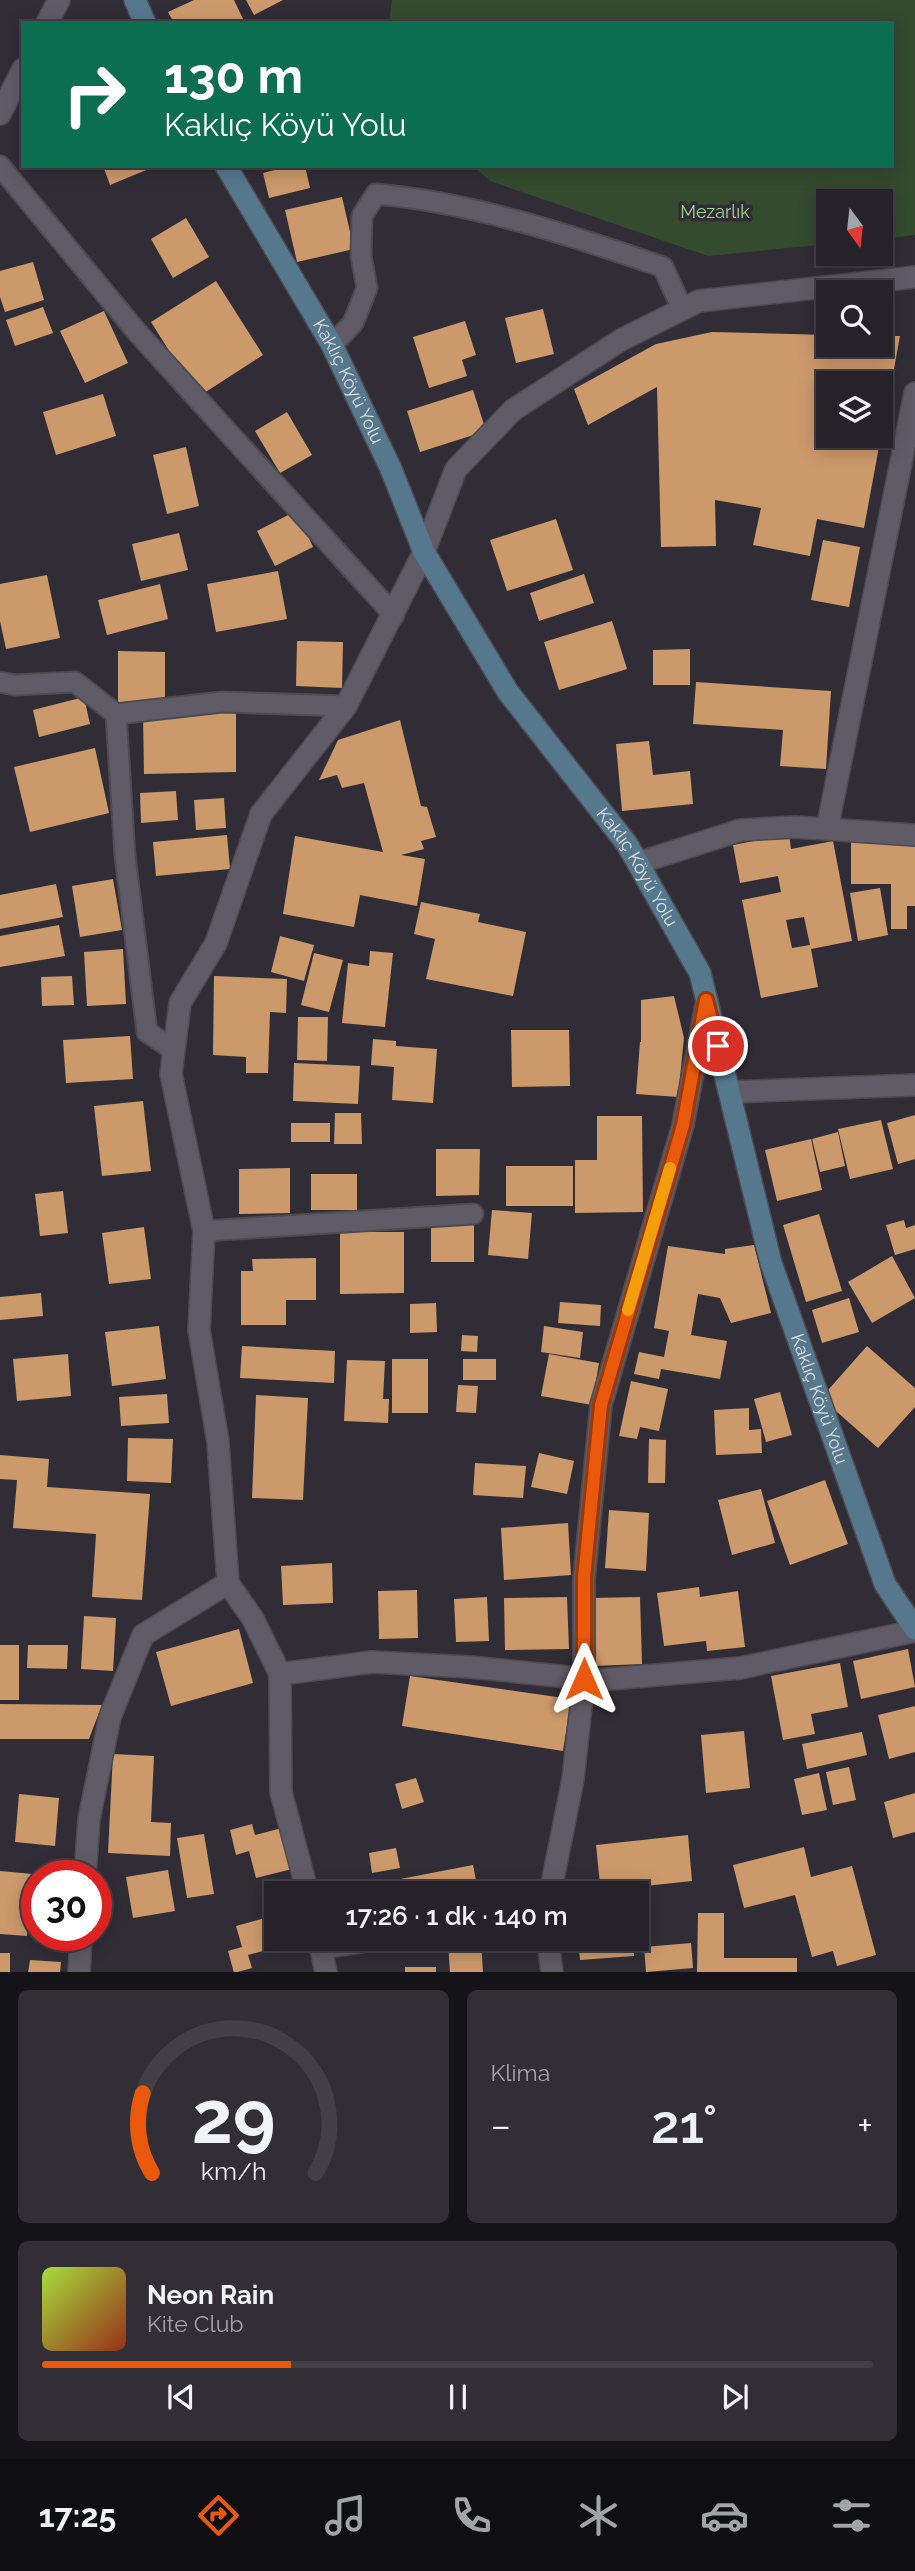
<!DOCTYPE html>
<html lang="tr">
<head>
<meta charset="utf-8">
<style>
  :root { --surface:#252229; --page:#312f35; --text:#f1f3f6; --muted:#a3a4a8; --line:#423f46; --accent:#ea580c }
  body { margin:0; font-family:Raleway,sans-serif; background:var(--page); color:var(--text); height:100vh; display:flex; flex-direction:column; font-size:26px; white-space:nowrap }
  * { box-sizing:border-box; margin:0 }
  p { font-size:23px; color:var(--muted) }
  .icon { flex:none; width:38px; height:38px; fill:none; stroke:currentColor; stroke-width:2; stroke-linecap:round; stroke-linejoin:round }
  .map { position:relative; height:1972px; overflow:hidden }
  .side { display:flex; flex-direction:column; gap:18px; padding:18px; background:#141317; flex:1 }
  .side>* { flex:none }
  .top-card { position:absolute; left:21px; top:21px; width:873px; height:147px; border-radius:0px; box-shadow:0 4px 18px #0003,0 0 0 2px var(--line); background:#0b6e4f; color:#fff; overflow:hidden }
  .needle { width:46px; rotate:165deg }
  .fabs { position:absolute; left:816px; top:189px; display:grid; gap:14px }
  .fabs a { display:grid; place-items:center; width:77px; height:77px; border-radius:0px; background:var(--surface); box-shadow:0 4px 18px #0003,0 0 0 2px var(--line); font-size:35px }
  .speed { position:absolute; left:21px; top:1860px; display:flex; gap:14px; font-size:35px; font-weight:700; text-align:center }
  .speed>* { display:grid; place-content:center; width:91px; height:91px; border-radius:50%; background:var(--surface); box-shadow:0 4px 18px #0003,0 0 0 2px var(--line); line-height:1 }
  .speed .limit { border:10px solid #d22; background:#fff; color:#111 }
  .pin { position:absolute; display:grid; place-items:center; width:60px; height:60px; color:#fff; margin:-30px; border:4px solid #fff; border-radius:50%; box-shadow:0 2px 7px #0007 }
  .me { position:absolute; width:77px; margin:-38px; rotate:0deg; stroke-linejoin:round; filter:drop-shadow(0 0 5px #0008) }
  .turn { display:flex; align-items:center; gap:24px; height:147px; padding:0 28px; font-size:32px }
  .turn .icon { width:91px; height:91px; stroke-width:2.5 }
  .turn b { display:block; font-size:49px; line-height:60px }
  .big { font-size:52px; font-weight:600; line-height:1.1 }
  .side .card { flex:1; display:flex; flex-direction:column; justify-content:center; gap:10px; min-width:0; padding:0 24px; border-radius:10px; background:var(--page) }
  .side .dial { align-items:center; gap:0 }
  .dial svg { height:182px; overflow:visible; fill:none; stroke:var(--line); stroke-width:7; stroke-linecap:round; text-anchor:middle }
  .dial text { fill:var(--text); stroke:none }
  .song { display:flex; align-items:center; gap:21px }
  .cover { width:84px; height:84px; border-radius:10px; background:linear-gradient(135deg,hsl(80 70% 55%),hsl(10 70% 35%)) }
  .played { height:7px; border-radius:4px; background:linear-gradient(90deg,var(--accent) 30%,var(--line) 30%) }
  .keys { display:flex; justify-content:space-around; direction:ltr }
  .heat { display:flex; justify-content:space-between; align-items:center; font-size:38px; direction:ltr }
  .side .tiles { flex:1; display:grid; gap:18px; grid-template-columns:1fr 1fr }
  .card:last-child { grid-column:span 2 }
  .trip { position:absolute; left:264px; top:1881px; width:385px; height:70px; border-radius:0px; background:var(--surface); box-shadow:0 4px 18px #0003,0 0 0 2px var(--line); font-weight:600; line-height:70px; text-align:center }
  .tab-bar { display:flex; height:112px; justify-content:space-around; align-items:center; background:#0f0e10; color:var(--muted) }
  .tab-bar .icon { width:49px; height:49px }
  .tab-bar .active { color:var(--accent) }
  .tab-bar b { font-size:32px; color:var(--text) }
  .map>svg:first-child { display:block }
</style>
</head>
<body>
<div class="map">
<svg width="915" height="1973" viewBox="0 0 915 1973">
  <rect width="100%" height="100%" fill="#312d37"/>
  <path fill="#344b2e" d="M392,0H915V235L880,239V201H828V244L708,256L490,181L473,166H892V23H389Z"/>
  <path fill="#cc996b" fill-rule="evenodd" d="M194,0H234L245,23H174L168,12Z
    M246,0H283L254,15Z
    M103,166H156L110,185Z
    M290,166H305L310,188L269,198L263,173Z
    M342,197L354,249L297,262L285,210Z
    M186,218L209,257L173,278L151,239Z
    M33,262L44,300L5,312L0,297V271Z
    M216,281L263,355L198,397L151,322Z
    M43,307L53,333L15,346L6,320Z
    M543,309L554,354L516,363L505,318Z
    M104,311L128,363L85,383L60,331Z
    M465,321L476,355L462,360L467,376L429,388L413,337Z
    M712,332L828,335V345H880V336H900L882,435L880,383H828V436H881L864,528L817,519L810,556L753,545L761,508L715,500L716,546L661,547L657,387L588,425L574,389L656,344Z
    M473,390L486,431L420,452L407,411Z
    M103,394L116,436L56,455L43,412Z
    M287,412L312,455L280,473L255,431Z
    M186,447L199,506L167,514L153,455Z
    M296,511L313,547L275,566L257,531Z
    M556,519L573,570L507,591L490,540Z
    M179,533L188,570L141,581L132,544Z
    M823,540L860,547L849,607L811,600Z
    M278,571L287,619L216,632L207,584Z
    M584,574L594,603L539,621L530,593Z
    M47,575L60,638L6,649L0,621V584Z
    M160,584L168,619L107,635L98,600Z
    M612,621L627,669L559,690L544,642Z
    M297,641L343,642L342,688L296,686Z
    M690,649V685H653V650Z
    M118,651L165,652V704H118Z
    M696,682L831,691L826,769L780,766L783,730L693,724Z
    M84,697L90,724L39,737L33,710Z
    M236,712V772L144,774L143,713Z
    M400,720L421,806L427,807L436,837L421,841L424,849L401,855L425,859L417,906L360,895L354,927L283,914L295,836L383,852L364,783L342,788L337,775L319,780L338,740Z
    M649,741L653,775L690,771L693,804L622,811L616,744Z
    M95,748L109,813L30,832L14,767Z
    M176,791L178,820L141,823L140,793Z
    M224,798L226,828L196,830L194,800Z
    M789,834L791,849L833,841L852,941L811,949L818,987L761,998L742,900L781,892L778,876L740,883L733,845ZM804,917L810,945L792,948L786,920Z
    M227,835L230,869L156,876L153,842Z
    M851,842H915V906H907V929H891V884H851Z
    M113,879L122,930L80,937L72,886Z
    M56,884L63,917L0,929V895Z
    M880,888L888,935L858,941L850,893Z
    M421,902L480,914L478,922L526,932L513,996L426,979L435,939L414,934Z
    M59,925L65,956L0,967V936Z
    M280,936L314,945L304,981L271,972Z
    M123,949L126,1004L87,1006L84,952Z
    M370,951L393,953L385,1027L342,1023L348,963L369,966Z
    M314,953L343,960L329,1012L301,1005Z
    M72,976L74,1005L42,1006L41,977Z
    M214,976L287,979L286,1013L270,1012L268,1073H246V1057L213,1055Z
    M674,996L684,1038L678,1097L636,1094L640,1042H641V1000Z
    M298,1017H328L327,1061L297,1060Z
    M511,1030H569L570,1086L512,1087Z
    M130,1036L133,1079L66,1083L63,1040Z
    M373,1039L396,1041V1046L437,1049L433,1103L392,1100L394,1067L371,1065Z
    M294,1063L360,1066L358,1104L293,1101Z
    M143,1101L151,1171L102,1176L94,1106Z
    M335,1113H361L362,1144H334Z
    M915,1115V1159L898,1164L887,1123Z
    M597,1116H642L643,1212L575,1213V1160H597Z
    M881,1120L893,1169L850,1179L838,1129Z
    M291,1123H330V1142H291Z
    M838,1132L845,1166L820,1172L812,1139Z
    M811,1139L822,1190L777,1201L765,1150Z
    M436,1149H480L479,1195L436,1196Z
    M506,1166H573V1206H506Z
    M290,1168V1213L239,1214V1169Z
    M311,1174H357V1210H311Z
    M63,1191L68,1233L40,1236L35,1194Z
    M492,1210L532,1213L528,1259L488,1255Z
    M819,1214L842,1291L806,1302L783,1225Z
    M904,1220L906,1228L915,1225V1249L895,1255L886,1225Z
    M431,1222H474V1262H431Z
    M144,1227L151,1279L109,1284L102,1233Z
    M340,1232H404V1293L340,1294Z
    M754,1245L771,1313L731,1323L720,1298L698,1294L691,1335L727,1341L720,1379L661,1369L659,1379L634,1374L639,1352L664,1357L669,1331L654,1328L668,1246L725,1254V1249Z
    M892,1256L915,1298L872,1323L848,1282Z
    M316,1258V1300H286V1325H241V1271H253L252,1259Z
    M41,1293L43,1316L0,1320V1297Z
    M849,1298L859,1332L822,1343L812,1310Z
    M560,1302L601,1305L600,1326L558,1323Z
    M436,1303L437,1332L410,1333V1304Z
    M159,1326L166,1379L112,1386L105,1332Z
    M544,1326L583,1332L580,1358L541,1352Z
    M462,1335L478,1336L477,1352L461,1351Z
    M242,1346L335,1351L334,1383L240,1378Z
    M867,1346L915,1388V1407L878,1448L821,1398Z
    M68,1354L71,1396L17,1401L13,1359Z
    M549,1354L599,1363L592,1405L541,1396Z
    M392,1359H428V1413H392Z
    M463,1359H496V1380H463Z
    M347,1360L385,1361L383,1399H389L388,1423L344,1421Z
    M631,1381L668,1389L659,1431L640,1427L637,1439L619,1436Z
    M458,1385L478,1386L476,1413L456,1412Z
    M780,1392L792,1435L766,1442L754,1399Z
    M167,1394L169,1423L121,1426L119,1397Z
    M256,1395L308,1398L303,1500L252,1498Z
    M749,1408V1430L761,1429L762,1453L716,1455L714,1410Z
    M128,1438L173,1439L171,1483L127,1481Z
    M649,1439L666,1440L665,1483H648Z
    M539,1453L574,1461L567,1494L531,1487Z
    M0,1455L49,1459L47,1487L150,1494L142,1600L92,1597L96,1534L13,1528L17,1480L0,1479Z
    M475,1463L526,1466L523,1498L473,1495Z
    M825,1480L848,1544L790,1565L767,1501Z
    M761,1489L775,1543L732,1555L718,1500Z
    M609,1510L649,1513L646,1571L605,1568Z
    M568,1523L571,1575L504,1580L501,1528Z
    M332,1563L333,1603L283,1605L281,1566Z
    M699,1587L700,1597L738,1591L745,1647L707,1651L706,1641L664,1646L657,1593Z
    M417,1590L418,1638L379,1639L378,1591Z
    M487,1597L489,1641L456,1642L454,1599Z
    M567,1597L569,1649L505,1650L504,1598Z
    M640,1597L642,1664L594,1666L592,1598Z
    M84,1616L116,1618L113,1671L81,1669Z
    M239,1629L253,1683L171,1706L156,1652Z
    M0,1645H19V1700H0Z
    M28,1645H68L67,1669L27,1668Z
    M908,1649L915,1687L861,1699L853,1661Z
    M840,1663L848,1707L811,1714L815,1734L783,1740L771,1676Z
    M410,1676L571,1699L563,1751L402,1726Z
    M0,1704L102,1705L89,1739H0Z
    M915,1706V1752L889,1759L878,1715Z
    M744,1731L750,1788L706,1793L701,1735Z
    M862,1732L867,1755L807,1769L802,1744Z
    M113,1754L154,1756L151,1822L171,1823L170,1856L108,1853Z
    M849,1767L856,1800L833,1805L826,1772Z
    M819,1773L827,1810L802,1815L794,1779Z
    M416,1778L424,1802L402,1809L395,1784Z
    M915,1793V1832L893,1838L884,1802Z
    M19,1794L59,1798L55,1846L15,1842Z
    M252,1824L255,1835L282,1828L292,1869L256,1878L249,1851L236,1855L230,1830Z
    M204,1834L214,1894L187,1898L177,1838Z
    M688,1835L692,1881L636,1887V1894H601L596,1845Z
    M804,1847L811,1877L852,1866L876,1955L837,1966L833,1951L812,1957L795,1895L744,1908L733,1865Z
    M396,1848L400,1868L372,1873L369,1853Z
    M473,1865L478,1890L462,1894H392L390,1881Z
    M168,1870L175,1911L133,1918L126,1877Z
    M0,1871L33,1874L27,1936L0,1934Z
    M698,1913H724V1958H797V1973H697Z
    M276,1915V1939L304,1940L248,1955L252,1968L234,1973L228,1951L242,1947L236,1926Z
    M578,1939H633L634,1956L580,1960Z
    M481,1940L483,1973H450L448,1942Z
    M691,1943L693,1968L646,1972L644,1947Z
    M0,1953H10V1973H0Z
    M30,1960L61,1962L60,1973H28Z
    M405,1967H436V1973H405Z"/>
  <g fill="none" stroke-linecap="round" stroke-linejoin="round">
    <defs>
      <path id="lane" d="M0,166L136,331L394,615
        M332,345L353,323L367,288L361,256L362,216L376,194C471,202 573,236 663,267L682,309
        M0,682L15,685L75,682L116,714L222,702L346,706
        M116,714L125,856L147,1032L174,1050
        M204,1231L473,1214"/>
      <path id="street" d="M47,23L59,0
        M0,114L23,69
        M827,829L915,393
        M638,863L741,830L795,827L915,835
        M730,1092L915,1085
        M280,1674L372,1662L470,1667L598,1680L740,1668L915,1631
        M85,1876L89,1819L110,1717L143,1635L228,1583
        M308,1894L281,1792L280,1674L253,1619L228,1583L218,1442L199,1330L204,1231L171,1074L180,1003L216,943L261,814L346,706L424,552L456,469L513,410L621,340L699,301L915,277
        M550,1894L573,1779L584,1679V1579L601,1405L683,1125L707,1000
        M319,1939L326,1973
        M548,1939L552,1973
        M321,1948L381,1939
        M79,1973L81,1936"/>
      <g id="secondary">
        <path d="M135,0L145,23"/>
        <path id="s1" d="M226,166L332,345L391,469L424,552L508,692L627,844L700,973L771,1263L885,1584L915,1629"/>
      </g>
    </defs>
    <use href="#lane" stroke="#4e4a52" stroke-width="23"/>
    <use href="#street" stroke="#4e4a52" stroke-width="24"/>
    <use href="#secondary" stroke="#4e4a52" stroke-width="24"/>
    <use href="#lane" stroke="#605c67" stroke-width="19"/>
    <use href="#street" stroke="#605c67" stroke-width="21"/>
    <use href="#secondary" stroke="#55788d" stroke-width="21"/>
  </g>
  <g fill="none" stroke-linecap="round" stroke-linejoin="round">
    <defs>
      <path id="route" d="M584,1679V1578L601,1405L683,1125L706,1000L718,1046"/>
    </defs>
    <use href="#route" stroke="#983908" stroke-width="18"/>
    <use href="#route" stroke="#ea580c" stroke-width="12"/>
    <path stroke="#f59e0b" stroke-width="12" d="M628,1310L670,1168"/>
  </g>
  <g text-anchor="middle" stroke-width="7" stroke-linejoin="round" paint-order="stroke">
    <g font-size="18" fill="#9dd78c" stroke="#312d37">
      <text x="715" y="218">Mezarlık</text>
    </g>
    <g font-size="18" fill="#e3e1e7" stroke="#312d37">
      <text dy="6" stroke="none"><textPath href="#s1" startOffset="248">Kaklıç Köyü Yolu</textPath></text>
      <text dy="6" stroke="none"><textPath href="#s1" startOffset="816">Kaklıç Köyü Yolu</textPath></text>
      <text dy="6" stroke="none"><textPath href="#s1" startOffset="1382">Kaklıç Köyü Yolu</textPath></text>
    </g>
  </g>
</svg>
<div class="fabs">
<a><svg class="needle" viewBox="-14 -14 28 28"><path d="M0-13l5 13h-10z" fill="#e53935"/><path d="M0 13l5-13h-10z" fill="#a3a4a8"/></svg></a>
<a><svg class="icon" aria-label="search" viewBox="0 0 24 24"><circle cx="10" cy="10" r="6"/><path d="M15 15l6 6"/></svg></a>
<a><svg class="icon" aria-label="layers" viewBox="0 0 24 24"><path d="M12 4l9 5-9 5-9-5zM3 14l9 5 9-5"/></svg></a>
</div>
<div class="speed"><div class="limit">30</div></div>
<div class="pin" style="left:718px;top:1046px;background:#d93025"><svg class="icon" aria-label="arrive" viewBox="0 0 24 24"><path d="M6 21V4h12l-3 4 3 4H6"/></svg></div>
<svg class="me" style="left:584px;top:1679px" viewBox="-20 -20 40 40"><path d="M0-17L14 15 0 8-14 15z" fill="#ea580c" stroke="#fff" stroke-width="4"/></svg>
<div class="trip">17:26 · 1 dk · 140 m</div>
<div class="top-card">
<div class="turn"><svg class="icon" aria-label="right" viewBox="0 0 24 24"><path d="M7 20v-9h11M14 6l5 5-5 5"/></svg><div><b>130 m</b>Kaklıç Köyü Yolu</div></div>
</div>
</div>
<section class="side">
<div class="tiles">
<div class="card dial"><svg viewBox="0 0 100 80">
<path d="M14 69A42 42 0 1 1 86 69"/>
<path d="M14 69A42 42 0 0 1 10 34" stroke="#ea580c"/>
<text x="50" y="56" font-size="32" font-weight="700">29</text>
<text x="50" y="72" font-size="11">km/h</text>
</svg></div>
<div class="card"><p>Klima</p>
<div class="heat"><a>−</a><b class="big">21°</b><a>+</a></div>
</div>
<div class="card">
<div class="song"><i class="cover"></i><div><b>Neon Rain</b><p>Kite Club</p></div></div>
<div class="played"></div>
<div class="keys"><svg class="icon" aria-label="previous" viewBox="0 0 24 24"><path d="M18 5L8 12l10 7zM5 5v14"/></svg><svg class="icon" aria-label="pause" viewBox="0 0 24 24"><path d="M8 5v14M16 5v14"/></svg><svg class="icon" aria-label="next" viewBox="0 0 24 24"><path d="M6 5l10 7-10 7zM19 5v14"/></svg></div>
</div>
</div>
</section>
<nav class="tab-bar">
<b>17:25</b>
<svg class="icon active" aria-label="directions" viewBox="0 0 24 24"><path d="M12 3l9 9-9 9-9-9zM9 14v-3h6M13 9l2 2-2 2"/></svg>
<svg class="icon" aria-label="music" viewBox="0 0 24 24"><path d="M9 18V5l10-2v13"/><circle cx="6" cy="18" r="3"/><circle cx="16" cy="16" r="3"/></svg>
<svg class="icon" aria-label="phone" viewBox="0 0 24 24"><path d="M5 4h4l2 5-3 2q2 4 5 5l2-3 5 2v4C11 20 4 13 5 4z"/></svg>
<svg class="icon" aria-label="climate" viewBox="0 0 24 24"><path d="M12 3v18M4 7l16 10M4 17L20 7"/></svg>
<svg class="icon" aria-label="car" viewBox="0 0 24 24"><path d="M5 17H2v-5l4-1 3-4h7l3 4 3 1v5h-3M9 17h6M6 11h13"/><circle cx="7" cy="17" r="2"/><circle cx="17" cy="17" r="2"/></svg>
<svg class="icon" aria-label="filters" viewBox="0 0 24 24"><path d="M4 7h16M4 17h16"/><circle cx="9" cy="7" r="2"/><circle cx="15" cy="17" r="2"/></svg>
</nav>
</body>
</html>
